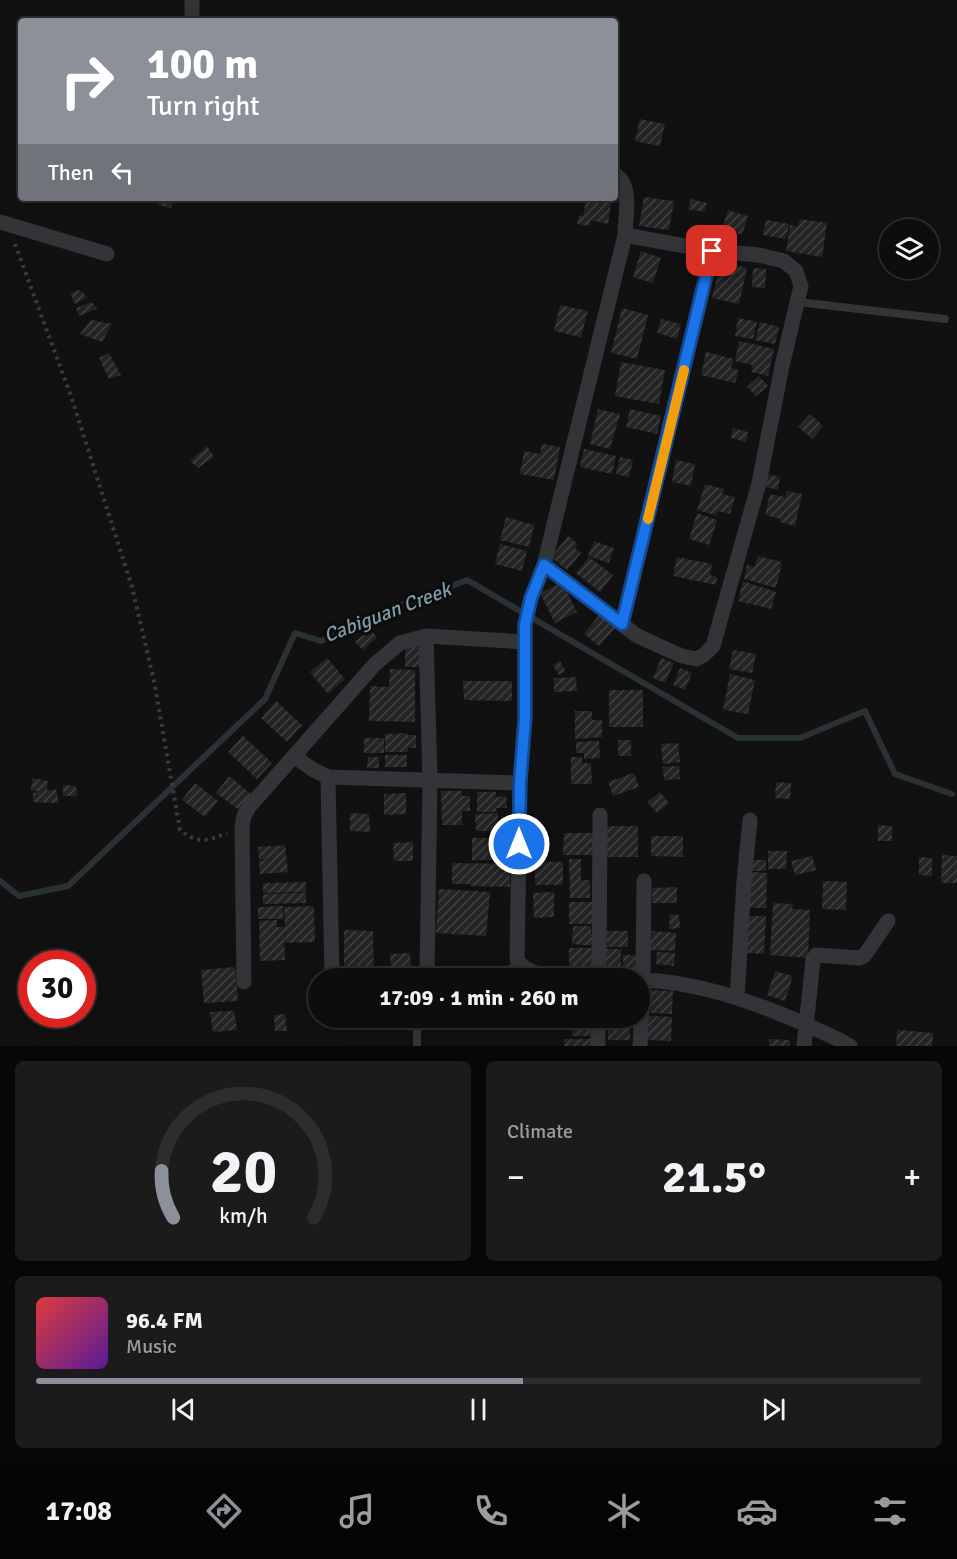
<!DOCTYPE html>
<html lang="en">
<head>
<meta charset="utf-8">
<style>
  :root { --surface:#0d0d0e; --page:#1b1b1c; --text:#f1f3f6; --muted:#9a9c9e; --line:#2d2d2e; --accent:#8c9099 }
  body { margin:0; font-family:Signika,sans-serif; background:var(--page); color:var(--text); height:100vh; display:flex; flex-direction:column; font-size:22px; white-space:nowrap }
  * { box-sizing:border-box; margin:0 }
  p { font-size:20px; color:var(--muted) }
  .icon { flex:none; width:33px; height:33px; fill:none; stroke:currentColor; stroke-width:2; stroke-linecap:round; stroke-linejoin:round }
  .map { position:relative; height:1046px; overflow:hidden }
  .sheet { display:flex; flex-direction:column; gap:15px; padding:15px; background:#070708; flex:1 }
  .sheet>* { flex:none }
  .top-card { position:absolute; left:18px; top:18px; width:600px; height:183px; border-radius:6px; box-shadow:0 3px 15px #0003,0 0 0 2px var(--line); background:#8c9099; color:#fff; overflow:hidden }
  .controls { position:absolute; left:879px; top:219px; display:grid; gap:12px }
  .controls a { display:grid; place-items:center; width:60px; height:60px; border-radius:50%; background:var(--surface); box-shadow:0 3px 15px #0003,0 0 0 2px var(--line); font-size:30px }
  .speed { position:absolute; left:18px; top:950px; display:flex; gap:12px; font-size:30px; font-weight:700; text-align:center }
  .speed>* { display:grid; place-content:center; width:78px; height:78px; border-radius:50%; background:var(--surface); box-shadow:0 3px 15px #0003,0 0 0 2px var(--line); line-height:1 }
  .speed .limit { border:9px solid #d22; background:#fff; color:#111 }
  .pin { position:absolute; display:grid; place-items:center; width:51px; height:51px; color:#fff; margin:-26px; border-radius:12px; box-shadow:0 3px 9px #0006 }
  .me { position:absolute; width:66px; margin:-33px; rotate:0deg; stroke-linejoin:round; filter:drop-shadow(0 0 4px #0008) }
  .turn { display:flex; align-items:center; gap:21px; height:126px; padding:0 30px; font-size:27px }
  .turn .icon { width:78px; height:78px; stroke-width:2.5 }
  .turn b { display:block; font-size:42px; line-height:51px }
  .then { display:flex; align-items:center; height:57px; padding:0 30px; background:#0003; gap:12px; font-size:22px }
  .big { font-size:45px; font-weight:700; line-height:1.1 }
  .sheet .widget { flex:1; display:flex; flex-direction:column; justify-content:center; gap:9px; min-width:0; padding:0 21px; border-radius:9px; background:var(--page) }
  .sheet .dial { align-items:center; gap:0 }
  .dial svg { height:156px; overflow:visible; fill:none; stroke:var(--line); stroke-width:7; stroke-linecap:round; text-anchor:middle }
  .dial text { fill:var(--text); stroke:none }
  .song { display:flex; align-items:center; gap:18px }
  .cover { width:72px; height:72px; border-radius:9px; background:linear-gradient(135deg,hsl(0 70% 55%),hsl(270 70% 35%)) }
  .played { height:6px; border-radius:3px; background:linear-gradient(90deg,var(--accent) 55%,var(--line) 55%) }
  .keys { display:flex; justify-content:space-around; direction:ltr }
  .heat { display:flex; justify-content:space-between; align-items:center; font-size:33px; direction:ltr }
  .sheet .tiles { flex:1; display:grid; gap:15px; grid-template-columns:1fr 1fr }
  .widget:last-child { grid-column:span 2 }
  .trip { position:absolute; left:308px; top:968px; width:342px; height:60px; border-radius:30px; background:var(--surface); box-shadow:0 3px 15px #0003,0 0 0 2px var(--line); font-weight:700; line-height:60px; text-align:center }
  .dock { display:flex; height:96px; justify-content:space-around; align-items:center; background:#050506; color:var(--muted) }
  .dock .icon { width:42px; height:42px }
  .dock .selected { color:var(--accent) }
  .dock b { font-size:27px; color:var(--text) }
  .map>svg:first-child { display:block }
</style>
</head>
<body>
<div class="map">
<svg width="957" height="1046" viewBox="0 0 957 1046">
  <defs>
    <pattern id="building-hatch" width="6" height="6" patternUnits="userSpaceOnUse" patternTransform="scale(1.5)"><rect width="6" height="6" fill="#242426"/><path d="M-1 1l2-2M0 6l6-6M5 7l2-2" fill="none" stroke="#414143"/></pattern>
  </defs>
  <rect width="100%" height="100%" fill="#111112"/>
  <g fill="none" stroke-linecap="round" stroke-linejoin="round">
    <path stroke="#293134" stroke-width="6" d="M0,881L19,896L68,886L265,699L295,633L321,641L406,603L467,580L738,738H800L865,711L895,774L952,794"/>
  </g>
  <path fill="url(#building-hatch)" d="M640,119L665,124L660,146L635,141Z
    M644,197L674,201L669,230L639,226Z
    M160,198H174L171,208L157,205Z
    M586,198L599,200V198H612L608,224L590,220V226L577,224L579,215L583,216Z
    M691,199L707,203L704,212L688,209Z
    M728,210L748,216L742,235L722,229Z
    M800,219L827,223L822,257L786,251L790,225L798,226Z
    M766,220L789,224L786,239L763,235Z
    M641,251L661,258L653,283L633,277Z
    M721,262L747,268L739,304L712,298Z
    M753,268L766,269L765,288L752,287Z
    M79,290L88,297L75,304L70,293Z
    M92,302L97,309L79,316L76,308Z
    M560,305L588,311L581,337L554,331Z
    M622,308L648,315L637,359L611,353Z
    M738,318L757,322L753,339L735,336Z
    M661,319L681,324L677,339L657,333Z
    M91,320L112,324L102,342L80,334Z
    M760,322L779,327L775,344L755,340Z
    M739,341L774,349L768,376L751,372L753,365L735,361Z
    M706,352L734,359L731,368L739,370L735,383L701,375Z
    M109,353L121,375L109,379L99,358Z
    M621,362L665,370L659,404L615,396Z
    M759,376L768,386L756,396L747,387Z
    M598,409L620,414L610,449L590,444Z
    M630,409L661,416L657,434L626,427Z
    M810,414L823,426L812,439L798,427Z
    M733,428L748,432L746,442L731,438Z
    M542,444L560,447L554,480L520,474L524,451L540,454Z
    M207,446L214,457L198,468L190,461Z
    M584,449L616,456L612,474L580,467Z
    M620,457L633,460L629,477L616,474Z
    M676,460L695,464L691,486L672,482Z
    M768,474L780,477L778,490L766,487Z
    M705,484L724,489L722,494L735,497L730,514L717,511L716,515L697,510Z
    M787,491L802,494L795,526L780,522L781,519L765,515L770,494L785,497Z
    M697,513L717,520L709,545L689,539Z
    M506,517L534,525L529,547L500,540Z
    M568,536L578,544L575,548L581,553L567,570L551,557Z
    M594,541L614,548L609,563L588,556Z
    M500,544L527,551L522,571L495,564Z
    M758,556L782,562L776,588L744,579L747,565L754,567Z
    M589,557L613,575L600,592L576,573Z
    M677,557L712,564L710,575L717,577L716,585L673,576Z
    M743,581L776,592L771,609L738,601Z
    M562,582L577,612L555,623L540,593Z
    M599,615L615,628L599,646L584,634Z
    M370,629L377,637L363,650L355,642Z
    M405,645H421V667H405Z
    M733,650L756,654L752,673L729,669Z
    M327,658L345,679L328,694L310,672Z
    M661,658L674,663L665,683L653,678Z
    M560,661L565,671L559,675L553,665Z
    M680,668L692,673L685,690L673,685Z
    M390,669L415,670V722L369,721L370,686L389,687Z
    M730,674L755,680L748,714L723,710Z
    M576,677L577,691L554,692V678Z
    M463,681H512V701L464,700Z
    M609,690H643V727H609Z
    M276,701L302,725L287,742L261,718Z
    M575,711H592V720H602V737L575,739Z
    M407,733V735H416V748H408V752H385V734Z
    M243,736L272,763L257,779L228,752Z
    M364,738H384V753H364Z
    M618,740H631V756H618Z
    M599,741L600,758L584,759V753H576V742Z
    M678,743L680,762L663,764L661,744Z
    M385,755H407V767H385Z
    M368,757H379V768H367Z
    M571,757H582V763H591L592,784H571Z
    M679,766L680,779L664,780L663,767Z
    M634,773L639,787L613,796L608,782Z
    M229,776L251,794L239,810L216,793Z
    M32,778L48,781L47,791L56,789L59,803L33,802V793L40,792L31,790Z
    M776,782L791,783L790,799L775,798Z
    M195,783L218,801L205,817L182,800Z
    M63,785L76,786L77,796H63Z
    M441,791H462V796H470V811H462V825H442Z
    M477,792H496V797L506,796L507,808H496L497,812H477Z
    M660,792L669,803L657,813L647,802Z
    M406,793V814L384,815V794Z
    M350,813L369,814L370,832L350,831Z
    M498,813V831H476L475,814Z
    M878,825L892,826V841H878Z
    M606,826H638V857H606Z
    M564,833H594L593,855H563Z
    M651,836H683V857L651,856Z
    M472,838H492V860H472Z
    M413,842V861H394L393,843Z
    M285,845L288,872L260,874L259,861L272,859L259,860L258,847Z
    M768,851H787L786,869H768Z
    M942,855L957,856V883H941Z
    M812,856L816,870L795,875L791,861Z
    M919,857L932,858V876L919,875Z
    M569,859H581V880H590V898H570Z
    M751,860H766V871H751Z
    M535,862H563V885H535Z
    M452,863L510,864V887L470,886V884H452Z
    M750,872L767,873L766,908H749Z
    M823,881L847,882L846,910L822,909Z
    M306,882V892L263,893V883Z
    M677,887V903H652V888Z
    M439,889L490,892L486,936L436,933Z
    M554,892V917L534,918L533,893Z
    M306,893V903L263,904V894Z
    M569,902H595V924H569Z
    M773,903L793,904L792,909L810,910L808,958L770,955Z
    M283,906V919H258V907Z
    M314,906L315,942L285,943L284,931L285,960L260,961L259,921L277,920V927H285L284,907Z
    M670,914L679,915L680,928L669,929Z
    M747,916H766L764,954L745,953Z
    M573,926H591V934H596V946L572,944Z
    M344,930L373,931L374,974L344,975Z
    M607,931H628V947H607Z
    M652,931L676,933L675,951L650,950Z
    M569,948H593V966H569Z
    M601,949H621V971H602Z
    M657,952L675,953L674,966L656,964Z
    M410,953L411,972L391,973L390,954Z
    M623,955H638V970H623Z
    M235,967L238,1001L204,1003L201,970Z
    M775,971L793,976L785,1001L767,995Z
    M648,990L673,991L672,1014L646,1013Z
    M234,1011L237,1030L213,1032L210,1012Z
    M285,1014L287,1031H275L274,1015Z
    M647,1016L672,1017L671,1041L646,1040Z
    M572,1017H591L590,1036H572Z
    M608,1017H630V1040H608Z
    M897,1030L933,1033L932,1046H896Z
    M564,1039H593V1046H564Z
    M769,1039L790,1040V1046H769Z"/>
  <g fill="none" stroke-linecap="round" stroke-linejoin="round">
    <path stroke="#393b3e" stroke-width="4" stroke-dasharray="3 4.5" stroke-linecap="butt" d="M15,244L71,396L132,587L154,681L180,830C197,844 208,841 227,833"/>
    <path stroke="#323437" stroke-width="8" d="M798,302L945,319
      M487,978L520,965
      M417,1017V1046"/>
    <path stroke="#323437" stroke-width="15" d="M192,0V21
      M0,222L107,254
      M544,565L636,635L657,645L682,656L696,659L704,655L713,646L759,483L782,366L801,286L796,271L784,261L759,255L712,251L625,235
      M622,624L712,251
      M426,636L430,779L427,974
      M328,777L332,978
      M520,783L328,777L312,769L294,756L375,664L400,643L426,636L525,642
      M592,978C571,977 527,980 517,959L520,783L525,718V625L531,598L544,565L625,235C625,218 633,184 615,175
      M599,978L600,815
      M639,980C695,981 748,1000 800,1022C817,1030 834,1036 850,1046
      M244,982L242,826L244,816L249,807L294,756
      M737,998L744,881L750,820
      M598,1046V1017
      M640,1046L643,980L644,881
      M804,1046L813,960L816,955L859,958L864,956L888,921"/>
  </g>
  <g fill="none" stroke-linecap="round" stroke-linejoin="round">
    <defs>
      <path id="route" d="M519,844L520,783L525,718V625L531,598L544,565L622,624L712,251"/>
    </defs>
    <use href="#route" stroke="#114b97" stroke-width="15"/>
    <use href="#route" stroke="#1a73e8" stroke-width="10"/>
    <path stroke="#f59e0b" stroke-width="10" d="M648,519L684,370"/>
  </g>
  <g text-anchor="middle" stroke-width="6" stroke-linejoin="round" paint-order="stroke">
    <g font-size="20" font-style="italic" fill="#7e9caa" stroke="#0c0c0d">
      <text transform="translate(387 612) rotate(-21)" y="7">Cabiguan Creek</text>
    </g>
  </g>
</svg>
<div class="controls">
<a><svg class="icon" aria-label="layers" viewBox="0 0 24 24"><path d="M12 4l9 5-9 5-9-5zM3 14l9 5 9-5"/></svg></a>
</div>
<div class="speed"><div class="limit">30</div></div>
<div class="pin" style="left:712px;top:251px;background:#d93025"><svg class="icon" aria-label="arrive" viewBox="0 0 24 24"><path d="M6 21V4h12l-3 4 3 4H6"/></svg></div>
<svg class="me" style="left:519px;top:844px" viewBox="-20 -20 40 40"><circle r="17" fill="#1a73e8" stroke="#fff" stroke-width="3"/><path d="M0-11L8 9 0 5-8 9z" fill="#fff"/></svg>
<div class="trip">17:09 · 1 min · 260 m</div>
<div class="top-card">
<div class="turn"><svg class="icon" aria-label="right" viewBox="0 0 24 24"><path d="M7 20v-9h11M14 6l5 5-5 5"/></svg><div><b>100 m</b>Turn right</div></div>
<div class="then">Then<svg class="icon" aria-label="left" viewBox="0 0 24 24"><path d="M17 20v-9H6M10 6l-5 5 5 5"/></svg></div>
</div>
</div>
<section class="sheet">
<div class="tiles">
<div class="widget dial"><svg viewBox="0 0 100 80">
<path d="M14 69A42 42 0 1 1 86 69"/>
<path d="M14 69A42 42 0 0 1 8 45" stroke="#8c9099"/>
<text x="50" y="56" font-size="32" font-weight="700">20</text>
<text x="50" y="72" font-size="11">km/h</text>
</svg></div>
<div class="widget"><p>Climate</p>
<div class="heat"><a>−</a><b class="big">21.5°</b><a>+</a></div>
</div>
<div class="widget">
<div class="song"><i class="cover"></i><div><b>96.4 FM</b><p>Music</p></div></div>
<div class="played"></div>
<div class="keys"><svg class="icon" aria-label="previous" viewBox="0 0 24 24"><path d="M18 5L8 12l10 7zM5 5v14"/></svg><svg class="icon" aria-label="pause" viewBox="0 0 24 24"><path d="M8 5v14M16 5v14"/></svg><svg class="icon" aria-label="next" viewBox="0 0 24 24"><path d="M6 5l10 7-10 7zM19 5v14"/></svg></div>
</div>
</div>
</section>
<nav class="dock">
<b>17:08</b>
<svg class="icon selected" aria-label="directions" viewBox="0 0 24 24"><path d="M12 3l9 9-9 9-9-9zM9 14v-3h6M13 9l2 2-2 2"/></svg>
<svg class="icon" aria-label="music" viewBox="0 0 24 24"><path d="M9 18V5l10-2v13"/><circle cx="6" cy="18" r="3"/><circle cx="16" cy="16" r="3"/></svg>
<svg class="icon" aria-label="phone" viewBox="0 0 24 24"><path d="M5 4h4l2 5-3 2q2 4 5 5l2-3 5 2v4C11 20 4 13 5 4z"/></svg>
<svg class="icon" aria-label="climate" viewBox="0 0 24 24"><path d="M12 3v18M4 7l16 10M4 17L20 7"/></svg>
<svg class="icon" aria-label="car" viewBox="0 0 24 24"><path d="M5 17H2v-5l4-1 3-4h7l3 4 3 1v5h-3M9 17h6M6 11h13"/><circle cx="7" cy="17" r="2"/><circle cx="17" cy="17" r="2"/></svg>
<svg class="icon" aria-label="filters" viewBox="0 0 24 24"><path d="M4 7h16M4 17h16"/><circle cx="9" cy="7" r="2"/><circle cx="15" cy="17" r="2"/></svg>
</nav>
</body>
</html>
